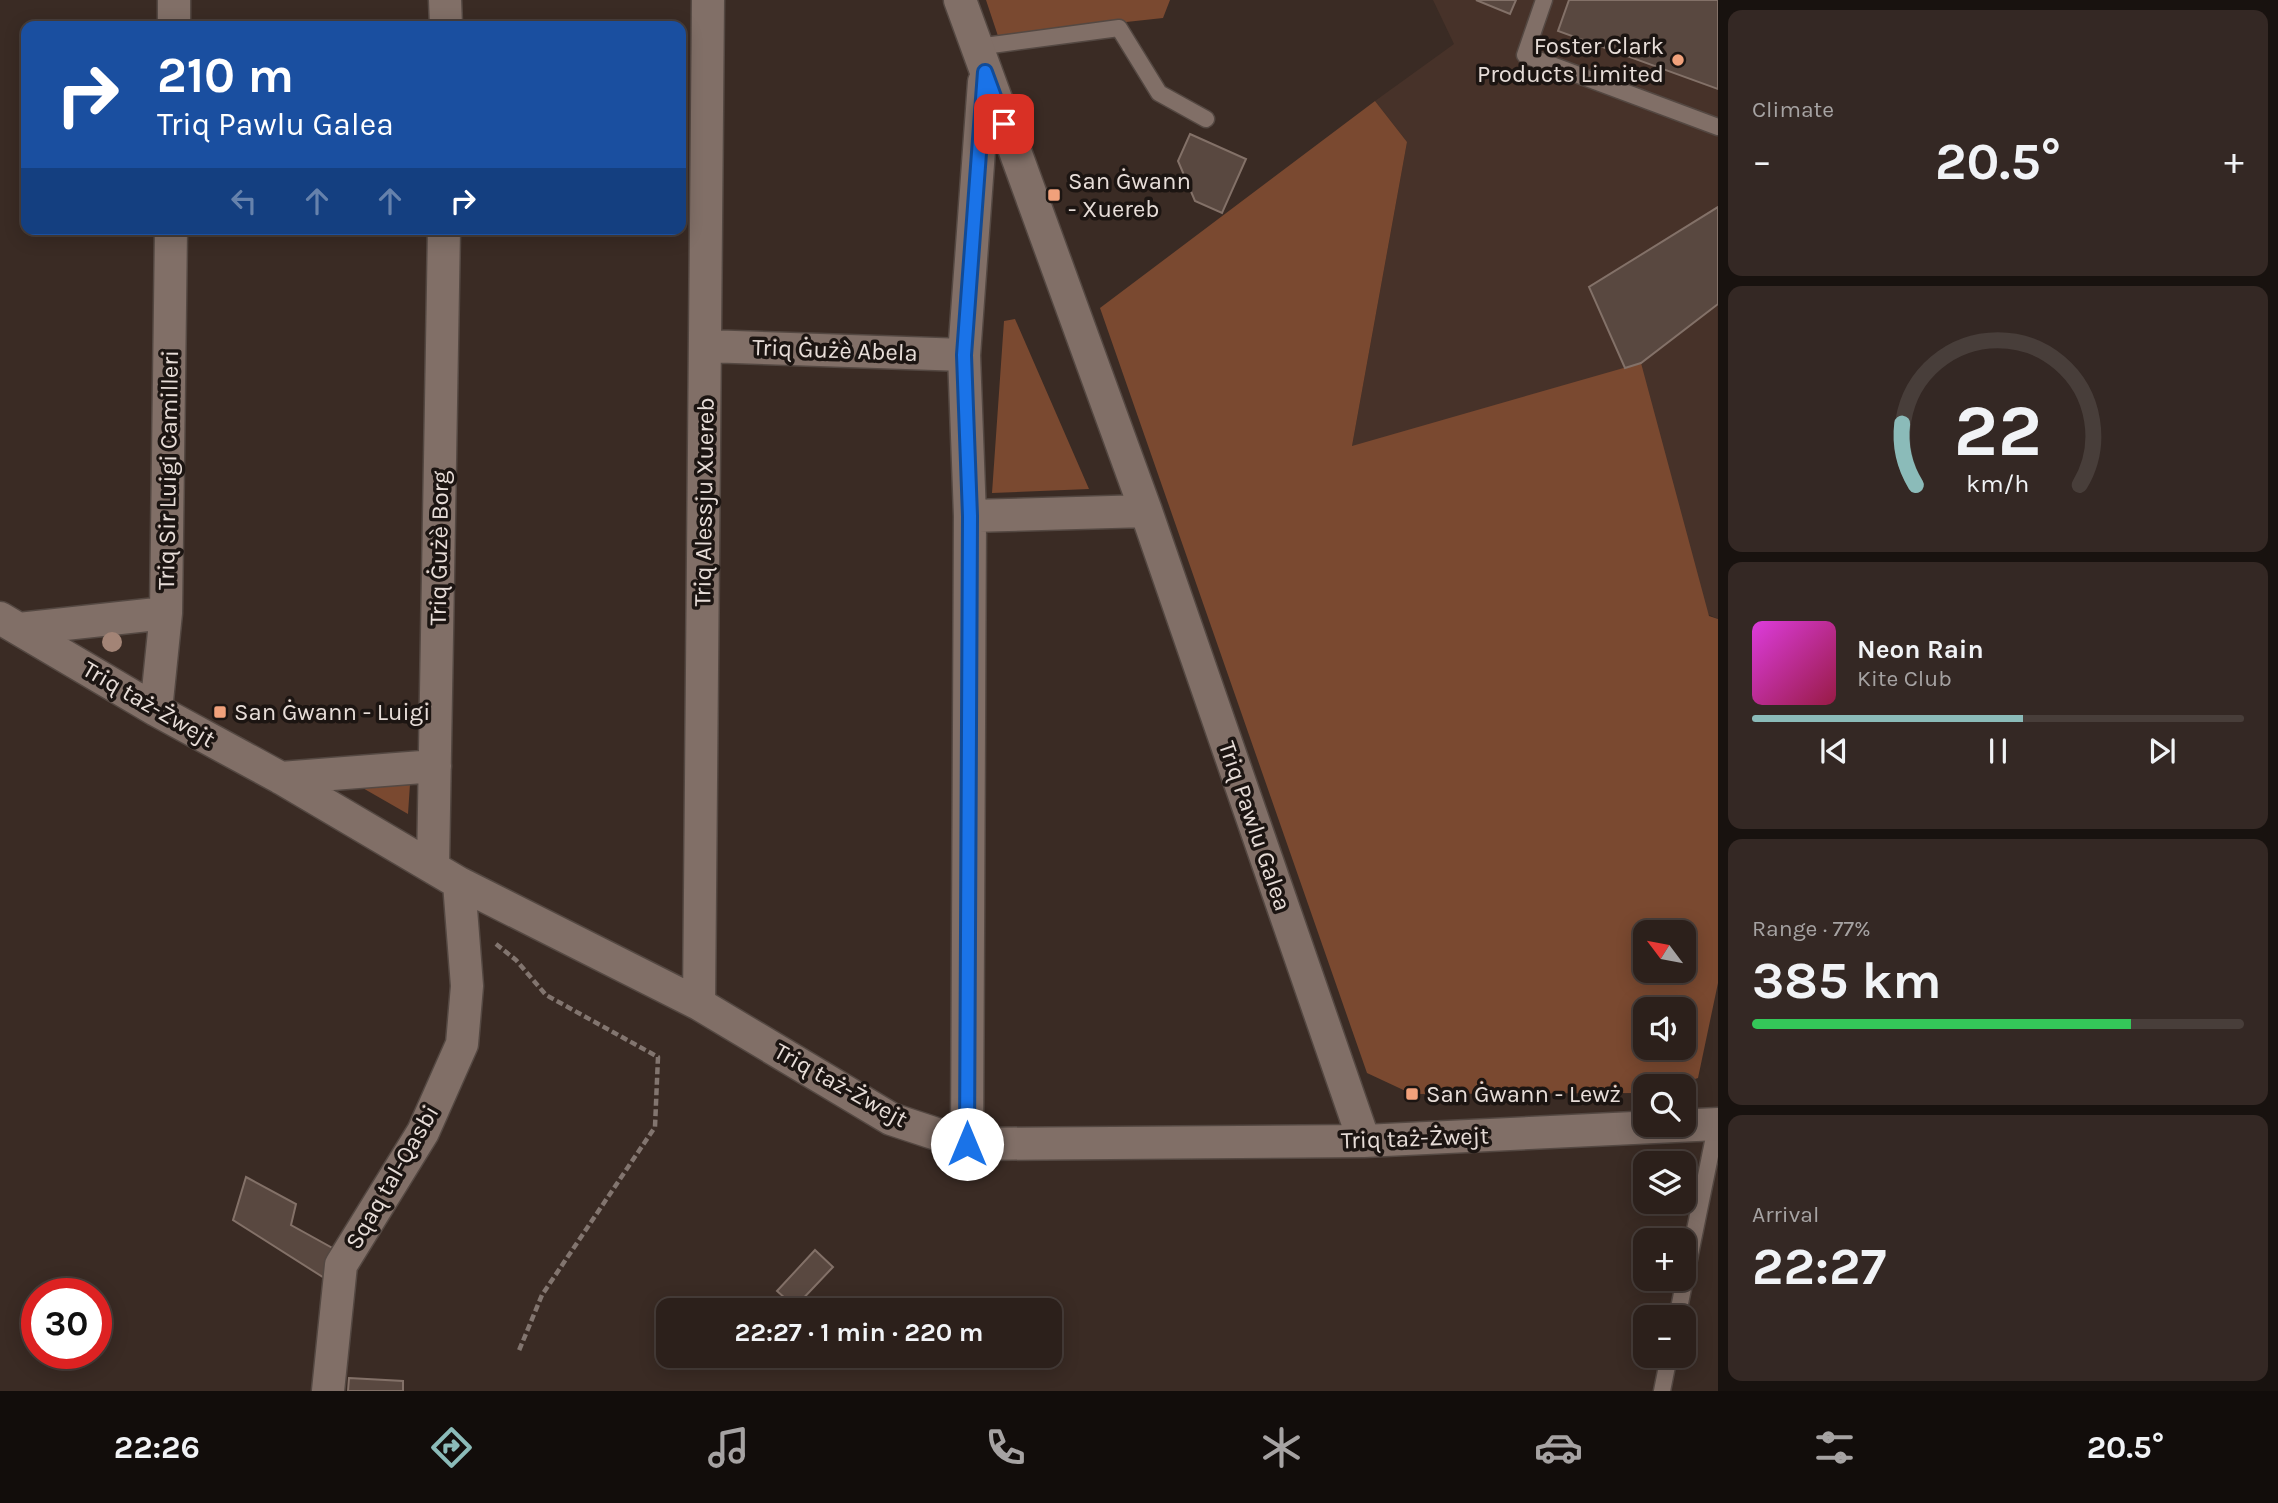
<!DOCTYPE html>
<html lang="en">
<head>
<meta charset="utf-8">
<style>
  :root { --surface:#2c201b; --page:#342824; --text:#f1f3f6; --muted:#a6a3a3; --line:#483e3a; --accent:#8bbbb9 }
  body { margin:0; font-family:Karla,sans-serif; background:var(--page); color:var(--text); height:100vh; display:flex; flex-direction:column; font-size:26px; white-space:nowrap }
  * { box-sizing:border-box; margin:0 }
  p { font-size:23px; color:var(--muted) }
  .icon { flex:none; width:38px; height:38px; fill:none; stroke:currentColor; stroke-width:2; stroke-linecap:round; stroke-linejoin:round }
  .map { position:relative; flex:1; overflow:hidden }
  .panel { display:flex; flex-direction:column; gap:10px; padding:10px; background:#18120f; width:560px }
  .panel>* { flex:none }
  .guide { position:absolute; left:21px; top:21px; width:665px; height:214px; border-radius:14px; box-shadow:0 4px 18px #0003,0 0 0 2px var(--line); background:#1a4fa0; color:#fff; overflow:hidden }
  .needle { width:46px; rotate:302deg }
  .tools { position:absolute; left:1633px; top:920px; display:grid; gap:14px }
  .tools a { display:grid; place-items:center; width:63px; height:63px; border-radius:14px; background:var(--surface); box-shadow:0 4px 18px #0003,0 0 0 2px var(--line); font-size:35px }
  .speed { position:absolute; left:21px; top:1278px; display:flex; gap:14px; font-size:35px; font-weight:700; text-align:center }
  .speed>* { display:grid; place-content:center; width:91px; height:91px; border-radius:50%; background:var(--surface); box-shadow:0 4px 18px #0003,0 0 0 2px var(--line); line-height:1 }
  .speed .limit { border:10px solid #d22; background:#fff; color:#111 }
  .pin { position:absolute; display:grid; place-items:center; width:60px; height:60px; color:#fff; margin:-30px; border-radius:14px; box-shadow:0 4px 10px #0006 }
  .me { position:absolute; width:77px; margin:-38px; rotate:0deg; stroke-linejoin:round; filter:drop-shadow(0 0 5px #0008) }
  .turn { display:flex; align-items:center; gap:24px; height:147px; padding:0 21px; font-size:32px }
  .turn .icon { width:91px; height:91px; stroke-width:2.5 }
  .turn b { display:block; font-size:49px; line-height:60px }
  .lanes { display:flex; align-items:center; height:66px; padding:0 21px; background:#0003; justify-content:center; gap:35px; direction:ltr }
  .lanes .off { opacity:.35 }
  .big { font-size:52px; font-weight:700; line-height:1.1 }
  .panel .tile { flex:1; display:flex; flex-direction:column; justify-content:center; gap:10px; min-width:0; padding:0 24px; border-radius:14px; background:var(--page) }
  .panel .dial { align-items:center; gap:0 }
  .dial svg { height:182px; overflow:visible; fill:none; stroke:var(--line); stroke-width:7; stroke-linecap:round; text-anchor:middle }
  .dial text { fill:var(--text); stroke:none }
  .song { display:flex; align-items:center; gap:21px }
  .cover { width:84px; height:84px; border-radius:10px; background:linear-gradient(135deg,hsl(300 70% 55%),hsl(340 70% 35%)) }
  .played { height:7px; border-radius:4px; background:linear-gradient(90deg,var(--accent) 55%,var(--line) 55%) }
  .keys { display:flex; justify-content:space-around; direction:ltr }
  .heat { display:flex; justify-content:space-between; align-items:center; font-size:38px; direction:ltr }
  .charge { height:10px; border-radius:5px; background:linear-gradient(90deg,#34c759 77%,var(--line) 0) }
  .trip { position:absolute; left:656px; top:1298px; width:406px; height:70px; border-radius:14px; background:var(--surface); box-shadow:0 4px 18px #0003,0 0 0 2px var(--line); font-weight:700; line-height:70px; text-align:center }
  .dock { display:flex; height:112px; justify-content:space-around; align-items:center; background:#120d0b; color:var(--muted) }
  .dock .icon { width:49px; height:49px }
  .dock .on { color:var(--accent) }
  .dock b { font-size:32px; color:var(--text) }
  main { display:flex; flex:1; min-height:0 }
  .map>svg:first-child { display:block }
</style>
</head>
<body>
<main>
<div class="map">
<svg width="1718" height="1391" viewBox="0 0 1718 1391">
  <rect width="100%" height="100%" fill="#3a2b24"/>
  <path fill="#473229" d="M1433,0H1718V619L1352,446L1407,142L1375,101L1454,44Z"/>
  <path fill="#7a4930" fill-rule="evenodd" d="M986,0H1170L1163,18L998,36Z
    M1375,101L1407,142L1352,446L1641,363L1709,616L1718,619V983L1698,1078L1671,1087H1645V1093L1412,1094L1367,1073L1100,308ZM1645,933H1684V971H1645ZM1645,1010H1684V1048H1645Z
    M1015,319L1089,489L992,493L1004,321Z
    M354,783L410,784L408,814Z"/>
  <path fill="#594840" stroke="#837168" stroke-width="2" d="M1476,0H1516L1510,14Z
    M1569,0H1718V89L1558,31Z
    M1190,134L1246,159L1222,213L1195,201L1178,161Z
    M1718,207V304L1641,363L1625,368L1589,287Z
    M246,1177L296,1204L291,1225L336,1250L329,1281L233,1220Z
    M815,1250L833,1267L795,1307L777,1291Z
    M349,1378L403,1381V1391H348Z"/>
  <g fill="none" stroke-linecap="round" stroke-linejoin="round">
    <defs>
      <path id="service" d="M1544,0L1525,55L1718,127
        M977,47L1119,28L1159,93L1206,119
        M1677,1318L1717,1122
        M1662,1391L1669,1356"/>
      <path id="minor" d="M445,0L446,26
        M960,0L1146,511L1364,1141
        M174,26V0
        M706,346L964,355
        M970,516L1146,511
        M0,618L156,710L281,778L459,883L699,1004L891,1119L967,1144L1364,1141L1718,1124
        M19,629L166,613
        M156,710L166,613L171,229
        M281,778L435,766
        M433,867L444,229
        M699,1004L708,0
        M967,1144L970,516L964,355L984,82
        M328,1391L341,1265L423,1132L462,1044L467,986L459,883"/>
    </defs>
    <use href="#service" stroke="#544842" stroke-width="19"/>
    <use href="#minor" stroke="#544842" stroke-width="35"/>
    <path stroke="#82756f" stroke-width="4.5" stroke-dasharray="7 3.5" stroke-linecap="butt" d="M496,944L516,960L546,995L658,1057L655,1127L542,1295L518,1353"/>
    <use href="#service" stroke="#816f67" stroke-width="16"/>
    <use href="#minor" stroke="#816f67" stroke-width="32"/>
  </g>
  <circle fill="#a38476" cx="112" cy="642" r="10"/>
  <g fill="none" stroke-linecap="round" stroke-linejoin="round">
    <defs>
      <path id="route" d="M967,1144L970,516L964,355L985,72L1004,124"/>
    </defs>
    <use href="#route" stroke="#114b97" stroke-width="18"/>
    <use href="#route" stroke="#1a73e8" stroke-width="12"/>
  </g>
  <g fill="#f1a17b" stroke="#1c1512" stroke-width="2.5">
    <circle cx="1678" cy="60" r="7"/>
    <rect x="1047" y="188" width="14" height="14" rx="3.5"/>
    <rect x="213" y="705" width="14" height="14" rx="3.5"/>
    <rect x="1405" y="1087" width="14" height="14" rx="3.5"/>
  </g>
  <g text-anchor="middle" stroke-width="7" stroke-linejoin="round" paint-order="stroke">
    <g font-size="24" fill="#e7ddd8" stroke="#1c1512" text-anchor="start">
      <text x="1664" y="54" text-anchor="end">Foster Clark<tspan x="1664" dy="28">Products Limited</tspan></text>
      <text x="1068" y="189">San Ġwann<tspan x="1068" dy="28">- Xuereb</tspan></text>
      <text x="234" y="720">San Ġwann - Luigi</text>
      <text x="1426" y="1102">San Ġwann - Lewż</text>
    </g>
    <g font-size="24" fill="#e7ddd8" stroke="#1c1512">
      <text transform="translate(835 350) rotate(2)" y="8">Triq Ġużè Abela</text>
      <text transform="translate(168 470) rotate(-89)" y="8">Triq Sir Luigi Camilleri</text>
      <text transform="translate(704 502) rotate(-89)" y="8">Triq Alessju Xuereb</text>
      <text transform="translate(439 548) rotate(-89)" y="8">Triq Ġużè Borg</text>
      <text transform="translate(149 704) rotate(30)" y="8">Triq taż-Żwejt</text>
      <text transform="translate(1255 826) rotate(71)" y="8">Triq Pawlu Galea</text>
      <text transform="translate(841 1085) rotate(29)" y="8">Triq taż-Żwejt</text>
      <text transform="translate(1415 1138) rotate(-2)" y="8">Triq taż-Żwejt</text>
      <text transform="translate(392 1177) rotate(-60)" y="8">Sqaq tal-Qasbi</text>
    </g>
  </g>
</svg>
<div class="tools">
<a><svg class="needle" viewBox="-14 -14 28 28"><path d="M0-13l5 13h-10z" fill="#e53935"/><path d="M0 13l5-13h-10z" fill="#a6a3a3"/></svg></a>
<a><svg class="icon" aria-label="sound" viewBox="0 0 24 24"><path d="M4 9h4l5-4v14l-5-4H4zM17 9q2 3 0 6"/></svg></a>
<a><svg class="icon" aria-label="search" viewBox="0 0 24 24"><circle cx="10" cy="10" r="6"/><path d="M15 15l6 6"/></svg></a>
<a><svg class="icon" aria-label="layers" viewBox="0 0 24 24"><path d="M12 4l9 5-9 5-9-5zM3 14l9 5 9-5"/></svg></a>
<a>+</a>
<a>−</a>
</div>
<div class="speed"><div class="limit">30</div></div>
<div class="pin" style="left:1004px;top:124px;background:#d93025"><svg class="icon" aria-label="arrive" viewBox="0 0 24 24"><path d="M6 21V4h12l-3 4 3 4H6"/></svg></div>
<svg class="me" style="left:967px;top:1144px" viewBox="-20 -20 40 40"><circle r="19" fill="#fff"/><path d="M0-13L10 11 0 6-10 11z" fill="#1a73e8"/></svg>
<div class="trip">22:27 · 1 min · 220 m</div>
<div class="guide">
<div class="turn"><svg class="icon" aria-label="right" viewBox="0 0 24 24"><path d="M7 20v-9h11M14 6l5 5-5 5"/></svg><div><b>210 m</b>Triq Pawlu Galea</div></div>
<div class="lanes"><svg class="icon off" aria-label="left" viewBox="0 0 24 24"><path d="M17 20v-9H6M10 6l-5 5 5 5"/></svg><svg class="icon off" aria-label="ahead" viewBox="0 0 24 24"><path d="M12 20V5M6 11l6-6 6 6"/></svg><svg class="icon off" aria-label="ahead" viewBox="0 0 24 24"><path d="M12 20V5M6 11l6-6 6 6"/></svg><svg class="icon" aria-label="right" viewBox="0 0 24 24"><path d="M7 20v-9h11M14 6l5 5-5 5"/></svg></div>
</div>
</div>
<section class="panel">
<div class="tile"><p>Climate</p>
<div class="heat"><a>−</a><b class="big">20.5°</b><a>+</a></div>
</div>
<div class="tile dial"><svg viewBox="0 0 100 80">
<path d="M14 69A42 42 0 1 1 86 69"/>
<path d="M14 69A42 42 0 0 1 8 42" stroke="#8bbbb9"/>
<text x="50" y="56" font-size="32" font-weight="700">22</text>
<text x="50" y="72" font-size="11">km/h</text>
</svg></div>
<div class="tile">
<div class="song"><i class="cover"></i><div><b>Neon Rain</b><p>Kite Club</p></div></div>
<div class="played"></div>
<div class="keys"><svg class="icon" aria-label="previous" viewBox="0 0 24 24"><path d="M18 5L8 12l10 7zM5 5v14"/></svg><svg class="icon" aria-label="pause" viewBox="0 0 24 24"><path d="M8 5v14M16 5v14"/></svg><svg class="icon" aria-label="next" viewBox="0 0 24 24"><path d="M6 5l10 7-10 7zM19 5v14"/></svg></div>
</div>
<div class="tile"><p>Range · 77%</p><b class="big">385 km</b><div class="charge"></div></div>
<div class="tile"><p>Arrival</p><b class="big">22:27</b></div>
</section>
</main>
<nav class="dock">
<b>22:26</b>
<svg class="icon on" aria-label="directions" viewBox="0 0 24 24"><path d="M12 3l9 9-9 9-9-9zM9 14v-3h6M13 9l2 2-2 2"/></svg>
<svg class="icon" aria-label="music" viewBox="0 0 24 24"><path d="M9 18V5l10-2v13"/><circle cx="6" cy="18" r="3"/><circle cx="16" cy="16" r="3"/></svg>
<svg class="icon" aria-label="phone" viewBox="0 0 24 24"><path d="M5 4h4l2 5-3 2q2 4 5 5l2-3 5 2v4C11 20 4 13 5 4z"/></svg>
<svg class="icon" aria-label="climate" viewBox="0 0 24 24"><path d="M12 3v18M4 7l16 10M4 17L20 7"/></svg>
<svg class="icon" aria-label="car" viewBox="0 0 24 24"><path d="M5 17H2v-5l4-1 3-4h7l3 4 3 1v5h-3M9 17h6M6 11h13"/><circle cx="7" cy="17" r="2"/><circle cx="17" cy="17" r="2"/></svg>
<svg class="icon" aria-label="filters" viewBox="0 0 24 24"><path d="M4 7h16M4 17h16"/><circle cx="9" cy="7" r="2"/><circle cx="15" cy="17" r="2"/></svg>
<b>20.5°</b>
</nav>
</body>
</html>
